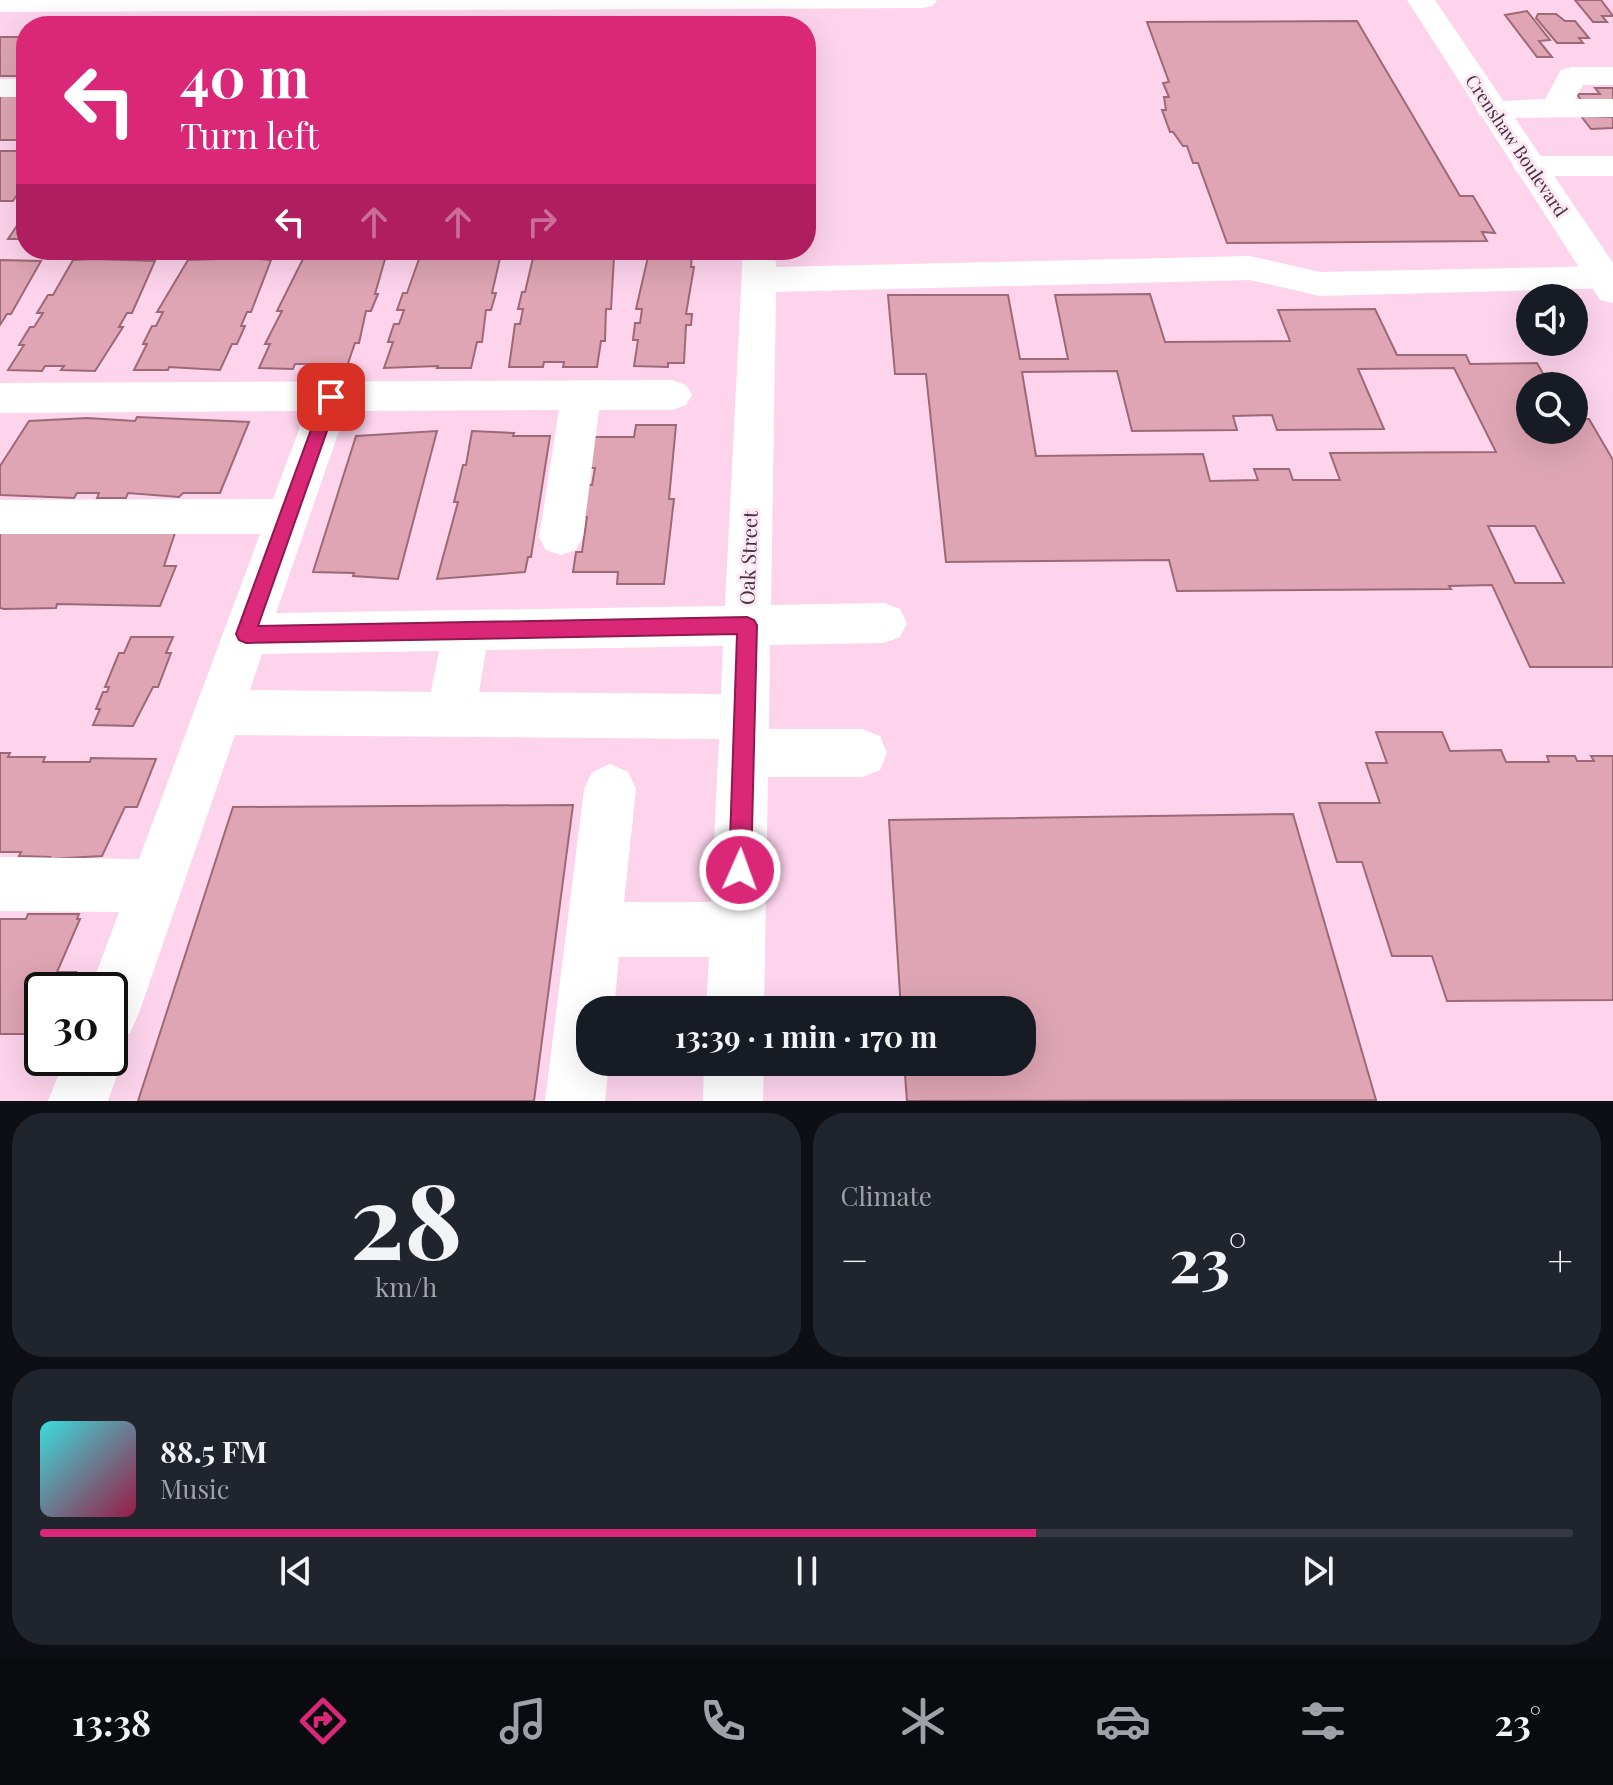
<!DOCTYPE html>
<html lang="en">
<head>
<meta charset="utf-8">
<style>
  :root { --surface:#171b24; --page:#20242c; --text:#f1f3f6; --muted:#9ea1a6; --line:#363941; --accent:#db2777 }
  body { margin:0; font-family:"Playfair Display",serif; background:var(--page); color:var(--text); height:100vh; display:flex; flex-direction:column; font-size:30px; white-space:nowrap }
  * { box-sizing:border-box; margin:0 }
  p { font-size:26px; color:var(--muted) }
  .icon { flex:none; width:44px; height:44px; fill:none; stroke:currentColor; stroke-width:2; stroke-linecap:round; stroke-linejoin:round }
  .map { position:relative; height:1101px; overflow:hidden }
  .sheet { display:flex; flex-direction:column; gap:12px; padding:12px; background:#0d0f14; flex:1 }
  .sheet>* { flex:none }
  .top-card { position:absolute; left:16px; top:16px; width:800px; height:244px; border-radius:32px; box-shadow:0 8px 32px #0002; background:#db2777; color:#fff; overflow:hidden }
  .tools { position:absolute; left:1516px; top:284px; display:grid; gap:16px }
  .tools a { display:grid; place-items:center; width:72px; height:72px; border-radius:50%; background:var(--surface); box-shadow:0 8px 32px #0002; font-size:40px }
  .speed { position:absolute; left:24px; top:972px; display:flex; gap:16px; font-size:40px; font-weight:700; text-align:center }
  .speed>* { display:grid; place-content:center; width:104px; height:104px; border-radius:50%; background:var(--surface); box-shadow:0 8px 32px #0002; line-height:1 }
  .speed .limit { border:4px solid #111; border-radius:12px; background:#fff; color:#111 }
  .pin { position:absolute; display:grid; place-items:center; width:68px; height:68px; color:#fff; margin:-34px; border-radius:16px; box-shadow:0 4px 12px #0006 }
  .me { position:absolute; width:88px; margin:-44px; rotate:2deg; stroke-linejoin:round; filter:drop-shadow(0 0 6px #0008) }
  .turn { display:flex; align-items:center; gap:28px; height:168px; padding:0 32px; font-size:36px }
  .turn .icon { width:104px; height:104px; stroke-width:2.5 }
  .turn b { display:block; font-size:56px; line-height:68px }
  .lanes { display:flex; align-items:center; height:76px; padding:0 32px; background:#0003; justify-content:center; gap:40px; direction:ltr }
  .lanes .off { opacity:.35 }
  .big { font-size:60px; font-weight:700; line-height:1.1 }
  .sheet .widget { flex:1; display:flex; flex-direction:column; justify-content:center; gap:12px; min-width:0; padding:0 28px; border-radius:32px; background:var(--page) }
  .sheet .dial { align-items:center; gap:0 }
  .dial b { font-size:104px; line-height:1 }
  .song { display:flex; align-items:center; gap:24px }
  .cover { width:96px; height:96px; border-radius:12px; background:linear-gradient(135deg,hsl(180 70% 55%),hsl(340 70% 35%)) }
  .played { height:8px; border-radius:4px; background:linear-gradient(90deg,var(--accent) 65%,var(--line) 65%) }
  .keys { display:flex; justify-content:space-around; direction:ltr }
  .heat { display:flex; justify-content:space-between; align-items:center; font-size:44px; direction:ltr }
  .sheet .tiles { flex:1; display:grid; gap:12px; grid-template-columns:1fr 1fr }
  .widget:last-child { grid-column:span 2 }
  .trip { position:absolute; left:576px; top:996px; width:460px; height:80px; border-radius:32px; background:var(--surface); box-shadow:0 8px 32px #0002; font-weight:700; line-height:80px; text-align:center }
  .tabs { display:flex; height:128px; justify-content:space-around; align-items:center; background:#090b0e; color:var(--muted) }
  .tabs .icon { width:56px; height:56px }
  .tabs .selected { color:var(--accent) }
  .tabs b { font-size:36px; color:var(--text) }
  .map>svg:first-child { display:block }
</style>
</head>
<body>
<div class="map">
<svg width="1613" height="1101" viewBox="0 0 1613 1101">
  <rect width="100%" height="100%" fill="#fdd4ec"/>
  <path fill="#dfa5b4" stroke="#9e6977" stroke-width="2" fill-rule="evenodd" d="M1575,0H1601L1613,16H1602L1607,22H1593Z
    M1527,11L1550,40L1539,41L1552,57H1537L1505,15Z
    M1538,14H1556L1565,21H1575L1589,38H1579L1583,43H1557L1536,18Z
    M1357,21L1460,196H1473L1495,233L1482,232L1487,241L1227,243L1198,163H1193L1187,146H1183L1173,132H1170L1162,110H1166L1164,97H1169L1163,83L1169,82L1147,22Z
    M0,37H26V76H0Z
    M1595,88H1613V101L1582,102L1577,94H1600Z
    M26,95V140H0V96Z
    M1581,116L1613,117V128L1591,129Z
    M0,151H26V181L13,201H0Z
    M23,217H26V239H8Z
    M692,255L691,267H694L686,314H692L691,325H686L684,363H668V367L634,366L638,340H633L635,323H640L642,309H636L648,257Z
    M551,256L614,257L611,309H606L605,341H601L597,367H563L564,362H544L543,367H509L515,324H520L523,309H518L522,292H525L533,258Z
    M323,257L385,259L375,294H378L371,311H366L359,343H355L346,369L312,368L314,364H295L293,369L259,368L270,344H265L282,311H277L303,259Z
    M439,257L500,258L492,293H496L491,310H486L482,342H477L471,368H437L438,366L384,368L393,342H388L394,324H399L404,310H397L403,293H407L419,259Z
    M250,258L271,260L251,312H247L241,326H245L237,344H232L220,370L169,367L168,370H134L147,344H143L152,326H156L163,312H157L188,260Z
    M93,259L155,261L132,313H127L119,327H123L95,371L61,370L64,366H45L42,371L8,370L24,345H19L30,327H34L43,313H37L48,295H53L73,260Z
    M0,260L41,261L11,314H7L0,325Z
    M1150,294L1165,342L1290,341L1278,310L1375,309L1397,355H1466L1470,364L1537,363L1550,386H1530V430H1574V419H1589L1613,460V667H1530L1492,585L1449,586L1451,589L1177,591L1169,560L946,562L926,374H895L888,295H1008L1020,359H1068L1055,295ZM1454,368L1496,452L1330,453L1340,480H1293L1289,469H1254L1258,480L1210,481L1203,454L1036,456L1022,372L1117,371L1132,431L1237,430L1233,416L1272,415L1277,430L1384,429L1358,369ZM1488,526H1535L1564,583H1515Z
    M137,417L249,422L220,493H183L179,497L128,493L126,498H97L99,493H77L74,498L0,495V466L29,421L87,418L135,421Z
    M636,425H676L669,499H674L664,584H617L618,572H573L576,552H582L587,517H583L588,485H592L595,468H589L594,437H634Z
    M437,431L398,579L353,576L354,573L313,572L356,436Z
    M472,431L514,433L513,436H550L531,557H528L525,572L437,579L458,502H454L463,465H466Z
    M0,532L175,533L164,566H176L160,606L57,604L56,608L4,609L0,608Z
    M131,637H173L166,653H171L158,687H153L133,726L93,725L100,709H96L103,692H107L109,687H105L119,653H124Z
    M1376,732H1442L1450,751L1501,750L1506,762H1549L1547,756H1575L1577,761H1594L1591,756H1613V1000L1447,1001L1432,956H1392L1362,862H1337L1319,803H1380L1366,763H1387Z
    M0,753H10L8,757H45L43,762H90L91,758L156,759L137,807H125L102,856L49,859L50,857L19,856L21,852H0Z
    M573,805L534,1101H138L233,807Z
    M1293,814L1376,1100L907,1101L904,1062H1022V1010H901L889,820Z
    M28,914H79L77,919H80L57,972H76L69,990H42V1034H0V919H26Z"/>
  <g fill="none" stroke-linecap="round" stroke-linejoin="round">
    <path fill="#fff" fill-rule="evenodd" d="M0,0H937L933,6L923,8L0,12Z
      M1572,67H1613V85H1583L1575,99H1613V117L1491,118L1480,116L1476,109L1480,102L1545,99L1561,70Z
      M0,79H26V97H0Z
      M1529,156H1613V176H1529L1517,173L1513,166L1517,159Z
      M743,250H775L776,267L1250,256L1320,272L1604,266L1613,268V288L1320,296L1250,280L776,292L771,605L884,603L900,609L907,623L900,637L884,643L770,645L769,729H862L880,736L887,753L880,770L862,777H768L764,1010H706L709,957H619L614,1010H590V1062H609L605,1101H545L584,789L592,772L610,764L628,772L636,789L624,902H711L719,739L235,735L139,1013L130,1033L116,1039L123,1058L108,1101H48L65,1058H110V990H90L119,912L0,911V857L139,859L260,534H0V500L273,499L306,411L0,413V383L672,380L686,385L692,395L686,405L672,410H599L583,537L576,550L561,555L546,550L539,537L559,410L346,411L276,613L725,606ZM723,646L721,694L479,692L486,650ZM439,651L431,692L250,690L262,654Z
      M704,1062H764L763,1101H703Z"/>
    <path fill="#fff" fill-rule="evenodd" d="M1407,0H1435L1613,263V303L1600,300Z"/>
  </g>
  <path fill="#db2777" stroke="#8e194d" stroke-width="2" d="M331,391L339,397L258,626L747,617L754,620L757,625L751,870L748,878L740,881L732,878L729,870L737,634L246,643L239,640L236,634L323,397Z"/>
  <g text-anchor="middle" stroke-width="6" stroke-linejoin="round" paint-order="stroke">
    <g font-size="18" fill="#45313d" stroke="#fde8f4">
      <text transform="translate(1516 146) rotate(56)" y="6">Crenshaw Boulevard</text>
    </g>
    <g font-size="20" fill="#45313d" stroke="#fde8f4">
      <text transform="translate(749 558) rotate(-88)" y="7">Oak Street</text>
    </g>
  </g>
</svg>
<div class="tools">
<a><svg class="icon" aria-label="sound" viewBox="0 0 24 24"><path d="M4 9h4l5-4v14l-5-4H4zM17 9q2 3 0 6"/></svg></a>
<a><svg class="icon" aria-label="search" viewBox="0 0 24 24"><circle cx="10" cy="10" r="6"/><path d="M15 15l6 6"/></svg></a>
</div>
<div class="speed"><div class="limit">30</div></div>
<div class="pin" style="left:331px;top:397px;background:#d93025"><svg class="icon" aria-label="arrive" viewBox="0 0 24 24"><path d="M6 21V4h12l-3 4 3 4H6"/></svg></div>
<svg class="me" style="left:740px;top:870px" viewBox="-20 -20 40 40"><circle r="17" fill="#db2777" stroke="#fff" stroke-width="3"/><path d="M0-11L8 9 0 5-8 9z" fill="#fff"/></svg>
<div class="trip">13:39 · 1 min · 170 m</div>
<div class="top-card">
<div class="turn"><svg class="icon" aria-label="left" viewBox="0 0 24 24"><path d="M17 20v-9H6M10 6l-5 5 5 5"/></svg><div><b>40 m</b>Turn left</div></div>
<div class="lanes"><svg class="icon" aria-label="left" viewBox="0 0 24 24"><path d="M17 20v-9H6M10 6l-5 5 5 5"/></svg><svg class="icon off" aria-label="ahead" viewBox="0 0 24 24"><path d="M12 20V5M6 11l6-6 6 6"/></svg><svg class="icon off" aria-label="ahead" viewBox="0 0 24 24"><path d="M12 20V5M6 11l6-6 6 6"/></svg><svg class="icon off" aria-label="right" viewBox="0 0 24 24"><path d="M7 20v-9h11M14 6l5 5-5 5"/></svg></div>
</div>
</div>
<section class="sheet">
<div class="tiles">
<div class="widget dial"><b>28</b><p>km/h</p></div>
<div class="widget"><p>Climate</p>
<div class="heat"><a>−</a><b class="big">23°</b><a>+</a></div>
</div>
<div class="widget">
<div class="song"><i class="cover"></i><div><b>88.5 FM</b><p>Music</p></div></div>
<div class="played"></div>
<div class="keys"><svg class="icon" aria-label="previous" viewBox="0 0 24 24"><path d="M18 5L8 12l10 7zM5 5v14"/></svg><svg class="icon" aria-label="pause" viewBox="0 0 24 24"><path d="M8 5v14M16 5v14"/></svg><svg class="icon" aria-label="next" viewBox="0 0 24 24"><path d="M6 5l10 7-10 7zM19 5v14"/></svg></div>
</div>
</div>
</section>
<nav class="tabs">
<b>13:38</b>
<svg class="icon selected" aria-label="directions" viewBox="0 0 24 24"><path d="M12 3l9 9-9 9-9-9zM9 14v-3h6M13 9l2 2-2 2"/></svg>
<svg class="icon" aria-label="music" viewBox="0 0 24 24"><path d="M9 18V5l10-2v13"/><circle cx="6" cy="18" r="3"/><circle cx="16" cy="16" r="3"/></svg>
<svg class="icon" aria-label="phone" viewBox="0 0 24 24"><path d="M5 4h4l2 5-3 2q2 4 5 5l2-3 5 2v4C11 20 4 13 5 4z"/></svg>
<svg class="icon" aria-label="climate" viewBox="0 0 24 24"><path d="M12 3v18M4 7l16 10M4 17L20 7"/></svg>
<svg class="icon" aria-label="car" viewBox="0 0 24 24"><path d="M5 17H2v-5l4-1 3-4h7l3 4 3 1v5h-3M9 17h6M6 11h13"/><circle cx="7" cy="17" r="2"/><circle cx="17" cy="17" r="2"/></svg>
<svg class="icon" aria-label="filters" viewBox="0 0 24 24"><path d="M4 7h16M4 17h16"/><circle cx="9" cy="7" r="2"/><circle cx="15" cy="17" r="2"/></svg>
<b>23°</b>
</nav>
</body>
</html>
